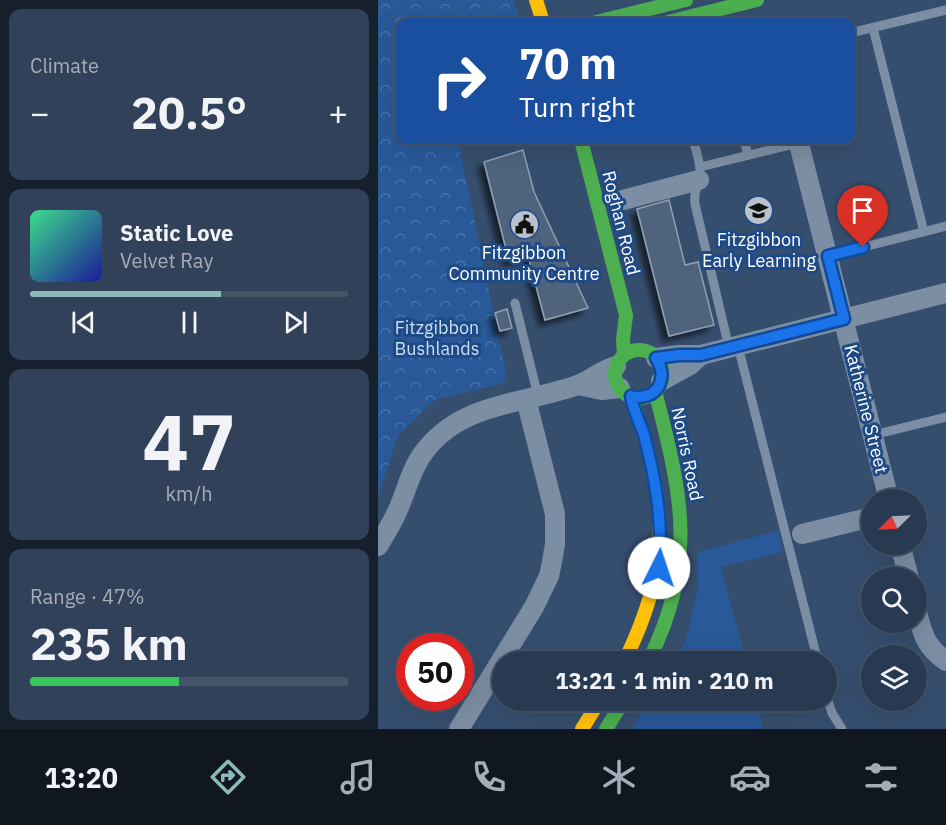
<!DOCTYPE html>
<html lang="en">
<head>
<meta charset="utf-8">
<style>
  :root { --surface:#283a52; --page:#304159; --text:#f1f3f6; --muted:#a5adb8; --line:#445469; --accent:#8bbbb9 }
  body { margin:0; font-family:"IBM Plex Sans",sans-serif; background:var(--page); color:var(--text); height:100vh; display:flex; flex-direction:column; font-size:22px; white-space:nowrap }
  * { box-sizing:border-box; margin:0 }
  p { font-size:20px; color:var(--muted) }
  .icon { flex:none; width:33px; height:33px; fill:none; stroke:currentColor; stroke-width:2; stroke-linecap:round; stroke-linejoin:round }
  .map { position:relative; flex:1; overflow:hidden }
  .sheet { display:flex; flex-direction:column; gap:9px; padding:9px; background:#16202d; width:378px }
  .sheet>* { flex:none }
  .top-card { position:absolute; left:18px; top:18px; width:459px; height:126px; border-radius:12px; box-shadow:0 6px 24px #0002,0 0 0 2px var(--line); background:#1a4fa0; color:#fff; overflow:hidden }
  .needle { width:39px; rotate:246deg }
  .tools { position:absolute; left:483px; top:489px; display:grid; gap:12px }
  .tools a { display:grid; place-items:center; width:66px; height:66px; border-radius:50%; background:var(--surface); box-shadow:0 6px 24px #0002,0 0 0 2px var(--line); font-size:30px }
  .speed { position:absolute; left:18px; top:633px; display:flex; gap:12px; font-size:30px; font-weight:700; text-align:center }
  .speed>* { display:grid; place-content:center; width:78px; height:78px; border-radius:50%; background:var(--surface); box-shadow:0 6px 24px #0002,0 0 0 2px var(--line); line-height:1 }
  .speed .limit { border:9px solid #d22; background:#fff; color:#111 }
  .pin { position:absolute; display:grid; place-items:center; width:51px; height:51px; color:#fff; margin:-62px -26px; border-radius:50% 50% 50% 0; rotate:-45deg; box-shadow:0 0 6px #0007 }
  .pin .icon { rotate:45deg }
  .me { position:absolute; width:66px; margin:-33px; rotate:4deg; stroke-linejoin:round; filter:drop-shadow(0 0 4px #0008) }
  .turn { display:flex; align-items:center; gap:21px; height:126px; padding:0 24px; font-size:27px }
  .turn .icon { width:78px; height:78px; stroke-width:2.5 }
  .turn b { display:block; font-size:42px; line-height:51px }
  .big { font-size:45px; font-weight:700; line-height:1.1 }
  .sheet .card { flex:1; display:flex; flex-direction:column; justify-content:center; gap:9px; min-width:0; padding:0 21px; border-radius:12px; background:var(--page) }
  .sheet .dial { align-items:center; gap:0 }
  .dial b { font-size:78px; line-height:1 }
  .song { display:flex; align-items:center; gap:18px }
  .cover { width:72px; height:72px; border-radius:9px; background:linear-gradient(135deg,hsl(150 70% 55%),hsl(240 70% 35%)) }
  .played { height:6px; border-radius:3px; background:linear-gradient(90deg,var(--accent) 60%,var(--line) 60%) }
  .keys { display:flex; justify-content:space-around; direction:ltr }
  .heat { display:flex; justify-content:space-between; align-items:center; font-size:33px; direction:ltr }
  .charge { height:9px; border-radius:4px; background:linear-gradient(90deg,#34c759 47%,var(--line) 0) }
  .trip { position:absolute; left:114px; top:651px; width:345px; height:60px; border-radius:30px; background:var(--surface); box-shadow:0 6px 24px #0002,0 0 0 2px var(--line); font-weight:700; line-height:60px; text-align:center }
  .tab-bar { display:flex; height:96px; justify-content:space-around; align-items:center; background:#101721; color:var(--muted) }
  .tab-bar .icon { width:42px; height:42px }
  .tab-bar .current { color:var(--accent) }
  .tab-bar b { font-size:27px; color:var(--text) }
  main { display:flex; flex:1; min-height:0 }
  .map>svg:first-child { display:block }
</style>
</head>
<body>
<main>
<section class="sheet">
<div class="card"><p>Climate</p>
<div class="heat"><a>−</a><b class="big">20.5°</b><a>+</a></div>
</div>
<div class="card">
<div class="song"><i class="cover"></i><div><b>Static Love</b><p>Velvet Ray</p></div></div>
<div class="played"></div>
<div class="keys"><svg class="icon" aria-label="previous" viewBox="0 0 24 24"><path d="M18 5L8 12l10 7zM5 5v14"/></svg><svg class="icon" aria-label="pause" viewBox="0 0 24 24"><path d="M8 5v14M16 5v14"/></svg><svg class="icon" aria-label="next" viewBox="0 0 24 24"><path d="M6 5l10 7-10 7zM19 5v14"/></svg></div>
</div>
<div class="card dial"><b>47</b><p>km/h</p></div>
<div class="card"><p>Range · 47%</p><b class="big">235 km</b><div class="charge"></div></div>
</section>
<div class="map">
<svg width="568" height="729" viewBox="0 0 568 729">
  <defs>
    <pattern id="forest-crowns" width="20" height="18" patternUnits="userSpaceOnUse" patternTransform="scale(1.5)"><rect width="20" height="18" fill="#295998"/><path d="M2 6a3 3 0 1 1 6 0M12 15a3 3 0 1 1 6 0" fill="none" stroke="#4972a7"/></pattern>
    <filter id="shadow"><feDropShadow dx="-5.5" dy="5.5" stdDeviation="3" flood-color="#0009"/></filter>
  </defs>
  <rect width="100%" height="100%" fill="#364e6e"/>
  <path fill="#295998" d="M400,531L405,552L343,567L368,661H295L308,640L320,590L319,552Z
    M271,701H378L385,729H254Z"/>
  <path fill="url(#forest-crowns)" d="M0,0H136L142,22H22V140H80L128,373L127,380L122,384L57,400L20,435L0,497Z"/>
  <path fill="#4f637d" stroke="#909fb2" stroke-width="1.5" filter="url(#shadow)" d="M145,150L156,192L210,308L167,320L150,256L131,261L106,162Z
    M291,200L307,265L320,262L336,325L291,336L259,209Z
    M129,309L134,328L122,331L117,313Z"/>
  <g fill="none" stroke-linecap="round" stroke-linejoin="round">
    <path stroke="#7c8ea4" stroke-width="9" d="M495,28L546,232
      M472,33L568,10
      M315,140C318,150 323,163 322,175C321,187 315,188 317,204L351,348
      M366,140L370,155
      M322,167L421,143
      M450,256L568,226
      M137,303L160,396
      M360,346L440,662
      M495,435L568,417
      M448,695L454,713L464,729"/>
    <path stroke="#7c8ea4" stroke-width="20" d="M420,140L511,500
      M245,200L321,180
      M278,358L301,355H323L568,293
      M283,381L312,365L323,355
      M200,385L224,390L242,388
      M424,534L494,517
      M522,544L531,578
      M0,546C6,536 13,525 18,514C28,494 32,470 46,452C82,403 144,404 197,386C212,381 223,370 238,366
      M538,609C545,633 546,646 568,661
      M81,729L156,607L171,576L174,562L177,544V514L148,399"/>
    <path stroke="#4caf50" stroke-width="14" d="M218,22L308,0
      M290,22L379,0
      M203,140L248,315L245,340L246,355
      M237 374a24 24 0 1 1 48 0a24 24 0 1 1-48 0Z
      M253,396L271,453L276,478
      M270,662C320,561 304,495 277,391
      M228,729L246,700"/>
    <path stroke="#ffc107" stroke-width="14" d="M158,0L165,22
      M246,662C276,601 290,547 276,478
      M204,729L222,700"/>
  </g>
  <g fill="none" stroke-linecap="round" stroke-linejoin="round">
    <defs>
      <path id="route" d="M281,568C285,522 278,480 266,435C262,422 255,410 253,396C278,402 292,379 278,358L301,355H323L466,319L450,256L485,247"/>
    </defs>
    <use href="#route" stroke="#114b97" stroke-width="15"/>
    <use href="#route" stroke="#1a73e8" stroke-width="10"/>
  </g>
  <defs>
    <symbol id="school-disc" viewBox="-11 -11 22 22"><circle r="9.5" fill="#b9c1cc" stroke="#1e4a86"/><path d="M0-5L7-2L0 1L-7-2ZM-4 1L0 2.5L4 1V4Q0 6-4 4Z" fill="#111"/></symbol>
    <symbol id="civic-disc" viewBox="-11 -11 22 22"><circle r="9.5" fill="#b9c1cc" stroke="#1e4a86"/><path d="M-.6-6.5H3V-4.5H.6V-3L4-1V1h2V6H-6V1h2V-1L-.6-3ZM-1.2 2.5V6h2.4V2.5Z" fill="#111"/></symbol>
  </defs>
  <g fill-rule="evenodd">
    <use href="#school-disc" x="364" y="194" width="33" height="33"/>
    <use href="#civic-disc" x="130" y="208" width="33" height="33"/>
  </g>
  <g text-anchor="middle" stroke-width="6" stroke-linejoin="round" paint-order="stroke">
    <g font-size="18" fill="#fff" stroke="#1e4a86">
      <text transform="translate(243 223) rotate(76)" y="6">Roghan Road</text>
      <text transform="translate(488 409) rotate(76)" y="6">Katherine Street</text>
      <text transform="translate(309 454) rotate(78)" y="6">Norris Road</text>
    </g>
    <g font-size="18" fill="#fff" stroke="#1e4a86">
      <text x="381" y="246">Fitzgibbon<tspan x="381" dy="21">Early Learning</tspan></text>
      <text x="146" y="259">Fitzgibbon<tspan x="146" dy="21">Community Centre</tspan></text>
    </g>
    <g font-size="18" fill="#cbdff8" stroke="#1e4a86">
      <text x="59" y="334">Fitzgibbon<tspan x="59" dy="21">Bushlands</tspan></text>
    </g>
  </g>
</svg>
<div class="tools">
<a><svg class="needle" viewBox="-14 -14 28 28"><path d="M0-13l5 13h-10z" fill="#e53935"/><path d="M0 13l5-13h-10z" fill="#a5adb8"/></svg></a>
<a><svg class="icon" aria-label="search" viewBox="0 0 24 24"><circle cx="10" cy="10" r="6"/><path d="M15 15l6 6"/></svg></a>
<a><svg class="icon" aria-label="layers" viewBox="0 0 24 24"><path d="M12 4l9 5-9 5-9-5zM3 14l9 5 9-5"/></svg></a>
</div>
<div class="speed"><div class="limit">50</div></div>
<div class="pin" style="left:485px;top:247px;background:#d93025"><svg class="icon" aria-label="arrive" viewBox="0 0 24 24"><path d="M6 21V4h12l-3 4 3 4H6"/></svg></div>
<svg class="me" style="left:281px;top:568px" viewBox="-20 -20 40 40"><circle r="19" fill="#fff"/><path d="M0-13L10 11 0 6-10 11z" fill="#1a73e8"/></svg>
<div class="trip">13:21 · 1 min · 210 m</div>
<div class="top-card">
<div class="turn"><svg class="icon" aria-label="right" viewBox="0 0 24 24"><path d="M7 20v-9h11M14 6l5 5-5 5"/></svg><div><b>70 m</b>Turn right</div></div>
</div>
</div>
</main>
<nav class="tab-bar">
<b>13:20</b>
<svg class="icon current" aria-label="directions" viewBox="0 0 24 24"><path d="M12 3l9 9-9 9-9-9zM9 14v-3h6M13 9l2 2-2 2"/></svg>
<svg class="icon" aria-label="music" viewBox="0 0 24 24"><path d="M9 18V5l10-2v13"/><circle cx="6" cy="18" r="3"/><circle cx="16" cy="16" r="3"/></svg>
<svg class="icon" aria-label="phone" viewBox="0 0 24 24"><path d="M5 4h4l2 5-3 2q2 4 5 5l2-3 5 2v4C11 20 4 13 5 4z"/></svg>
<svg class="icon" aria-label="climate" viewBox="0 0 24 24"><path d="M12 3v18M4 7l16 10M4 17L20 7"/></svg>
<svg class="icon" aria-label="car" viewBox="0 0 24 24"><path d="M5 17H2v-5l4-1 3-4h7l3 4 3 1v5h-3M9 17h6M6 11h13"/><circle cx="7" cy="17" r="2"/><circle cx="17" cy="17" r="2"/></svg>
<svg class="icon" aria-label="filters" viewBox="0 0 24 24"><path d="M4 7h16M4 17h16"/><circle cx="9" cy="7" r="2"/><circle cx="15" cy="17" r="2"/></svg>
</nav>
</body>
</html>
